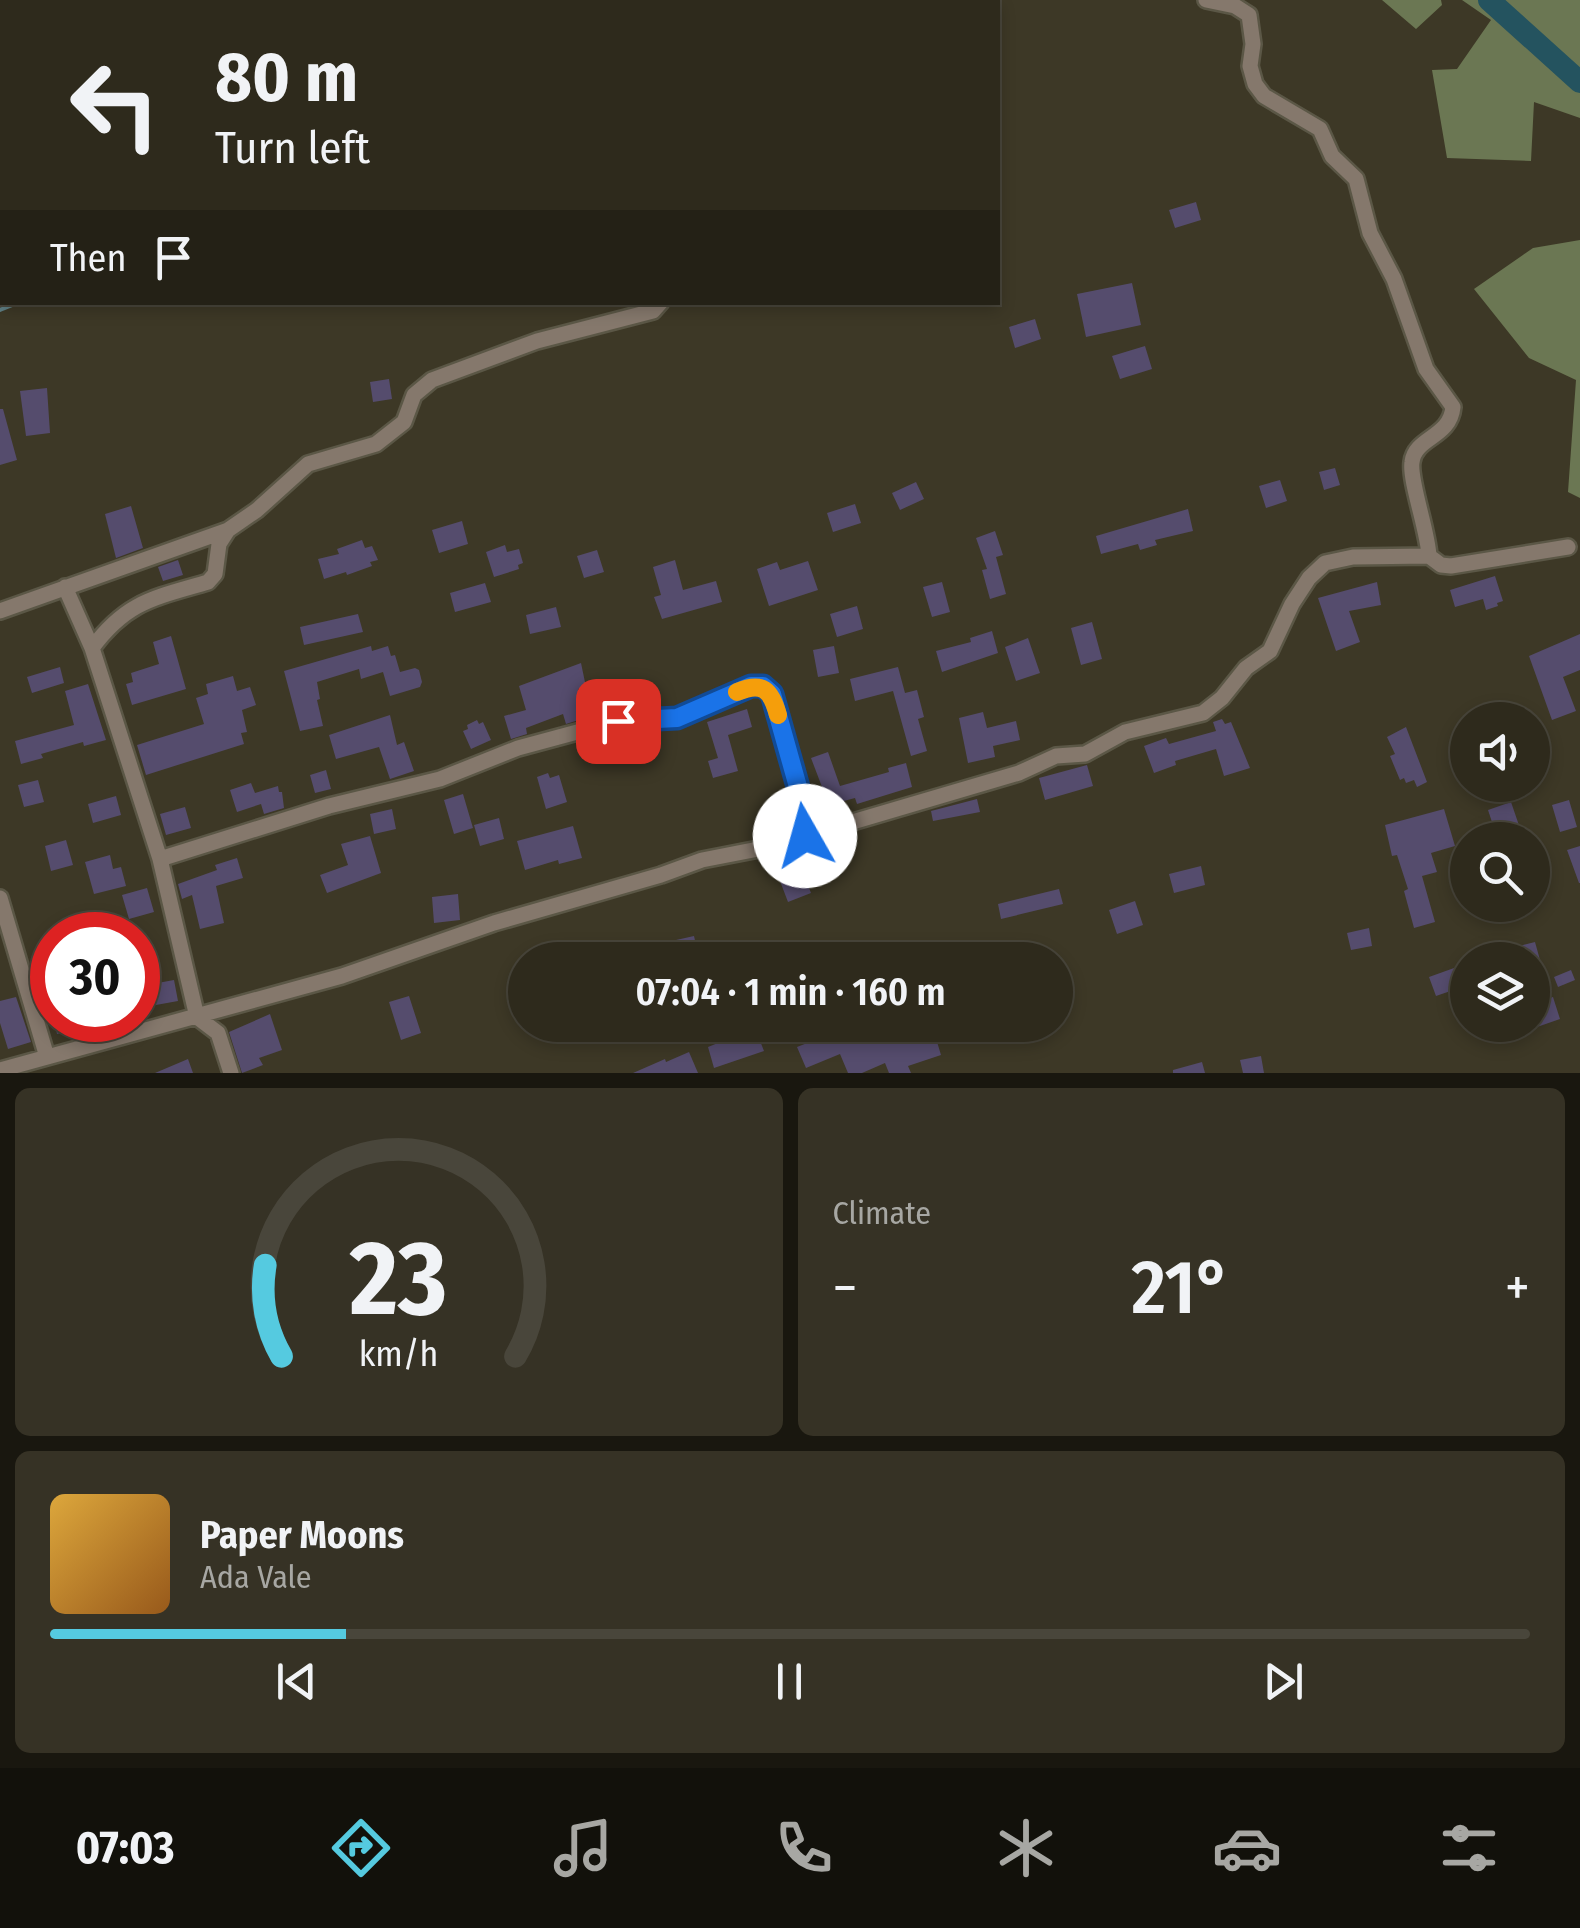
<!DOCTYPE html>
<html lang="en">
<head>
<meta charset="utf-8">
<style>
  :root { --surface:#2e2a1c; --page:#363225; --text:#f1f3f6; --muted:#a7a7a3; --line:#49463b; --accent:#55cae0 }
  body { margin:0; font-family:"Fira Sans Condensed",sans-serif; background:var(--page); color:var(--text); height:100vh; display:flex; flex-direction:column; font-size:38px; white-space:nowrap }
  * { box-sizing:border-box; margin:0 }
  p { font-size:32px; color:var(--muted) }
  .icon { flex:none; width:55px; height:55px; fill:none; stroke:currentColor; stroke-width:2; stroke-linecap:round; stroke-linejoin:round }
  .map { position:relative; height:1073px; overflow:hidden }
  .panel { display:flex; flex-direction:column; gap:15px; padding:15px; background:#19170f; flex:1 }
  .panel>* { flex:none }
  .hud { position:absolute; left:0px; top:0px; width:1000px; height:305px; box-shadow:0 5px 15px #0003,0 0 0 2px var(--line); background:#2e2a1c; color:var(--text); overflow:hidden }
  .fabs { position:absolute; left:1450px; top:702px; display:grid; gap:20px }
  .fabs a { display:grid; place-items:center; width:100px; height:100px; border-radius:50%; background:var(--surface); box-shadow:0 5px 15px #0003,0 0 0 2px var(--line); font-size:50px }
  .speed { position:absolute; left:30px; top:912px; display:flex; gap:20px; font-size:50px; font-weight:700; text-align:center }
  .speed>* { display:grid; place-content:center; width:130px; height:130px; border-radius:50%; background:var(--surface); box-shadow:0 5px 15px #0003,0 0 0 2px var(--line); line-height:1 }
  .speed .limit { border:15px solid #d22; background:#fff; color:#111 }
  .pin { position:absolute; display:grid; place-items:center; width:85px; height:85px; color:#fff; margin:-42px; border-radius:20px; box-shadow:0 5px 15px #0006 }
  .me { position:absolute; width:110px; margin:-55px; rotate:353deg; stroke-linejoin:round; filter:drop-shadow(0 0 8px #0008) }
  .turn { display:flex; align-items:center; gap:35px; height:210px; padding:0 50px; font-size:45px }
  .turn .icon { width:130px; height:130px; stroke-width:2.5 }
  .turn b { display:block; font-size:70px; line-height:85px }
  .then { display:flex; align-items:center; height:95px; padding:0 50px; background:#0003; gap:20px; font-size:38px }
  .big { font-size:75px; font-weight:600; line-height:1.1 }
  .panel .widget { flex:1; display:flex; flex-direction:column; justify-content:center; gap:15px; min-width:0; padding:0 35px; border-radius:15px; background:var(--page) }
  .panel .dial { align-items:center; gap:0 }
  .dial svg { height:260px; overflow:visible; fill:none; stroke:var(--line); stroke-width:7; stroke-linecap:round; text-anchor:middle }
  .dial text { fill:var(--text); stroke:none }
  .song { display:flex; align-items:center; gap:30px }
  .cover { width:120px; height:120px; border-radius:15px; background:linear-gradient(135deg,hsl(40 70% 55%),hsl(30 70% 35%)) }
  .played { height:10px; border-radius:5px; background:linear-gradient(90deg,var(--accent) 20%,var(--line) 20%) }
  .keys { display:flex; justify-content:space-around; direction:ltr }
  .heat { display:flex; justify-content:space-between; align-items:center; font-size:55px; direction:ltr }
  .panel .tiles { flex:1; display:grid; gap:15px; grid-template-columns:1fr 1fr }
  .widget:last-child { grid-column:span 2 }
  .trip { position:absolute; left:508px; top:942px; width:565px; height:100px; border-radius:50px; background:var(--surface); box-shadow:0 5px 15px #0003,0 0 0 2px var(--line); font-weight:600; line-height:100px; text-align:center }
  .tab-bar { display:flex; height:160px; justify-content:space-around; align-items:center; background:#12110b; color:var(--muted) }
  .tab-bar .icon { width:70px; height:70px }
  .tab-bar .current { color:var(--accent) }
  .tab-bar b { font-size:45px; color:var(--text) }
  .map>svg:first-child { display:block }
</style>
</head>
<body>
<div class="map">
<svg width="1580" height="1073" viewBox="0 0 1580 1073">
  <rect width="100%" height="100%" fill="#3d3826"/>
  <path fill="#6b7753" d="M1382,0H1441L1442,5L1416,29Z
    M1462,0H1580V118L1534,102L1531,161L1447,158L1432,70L1457,69L1491,20Z
    M1580,240V498L1568,492L1576,380L1529,358L1474,289L1533,248Z"/>
  <g fill="none" stroke-linecap="round" stroke-linejoin="round">
    <path stroke="#5e7e83" stroke-width="4" d="M525,0L527,2
      M0,310L20,302"/>
    <path stroke="#24535f" stroke-width="22" d="M1489,0L1580,82"/>
  </g>
  <path fill="#554c6d" d="M1196,202L1201,220L1175,228L1169,210Z
    M1132,283L1141,325L1086,337L1077,294Z
    M1035,319L1041,339L1015,348L1009,327Z
    M1145,346L1152,369L1120,379L1112,356Z
    M389,379L392,399L373,402L370,382Z
    M47,388L50,433L26,436L20,391Z
    M0,409H3L17,460L0,465Z
    M1335,468L1340,485L1324,490L1319,472Z
    M1280,480L1287,501L1266,508L1259,486Z
    M916,482L924,499L900,510L892,493Z
    M855,504L861,523L833,532L827,513Z
    M131,506L143,548L116,558L105,514Z
    M1188,509L1193,531L1155,540L1157,545L1140,550L1138,544L1101,554L1096,536Z
    M462,521L468,544L439,553L432,530Z
    M995,531L1003,555L996,557L1006,594L990,599L982,570L987,569L976,538Z
    M362,540L365,548L372,546L378,560L370,562L372,566L347,575L346,572L324,579L318,559L339,554L337,549Z
    M505,545L507,552L519,549L523,563L518,565L519,569L494,577L486,552Z
    M597,550L604,572L584,578L577,556Z
    M178,560L183,575L163,581L158,567Z
    M675,560L683,590L716,581L722,602L662,619L654,597L661,595L653,567Z
    M808,561L818,590L769,606L757,569L777,562L780,570Z
    M1495,576L1503,601L1497,603L1498,606L1486,610L1483,599L1455,607L1450,590Z
    M942,582L950,612L932,617L923,587Z
    M1377,582L1381,605L1349,611L1360,642L1336,651L1318,598Z
    M485,583L491,602L455,612L450,593Z
    M857,606L863,629L837,637L830,614Z
    M556,607L561,627L530,634L526,615Z
    M358,614L363,632L304,645L300,627Z
    M1092,622L1102,659L1081,665L1071,628Z
    M992,631L998,653L942,672L936,651L971,642L970,638Z
    M1580,634V670L1563,677L1576,711L1552,720L1529,656Z
    M171,636L186,689L132,705L126,684L133,682L131,673L159,664L153,642Z
    M1028,638L1040,673L1016,681L1005,647Z
    M371,646L372,651L388,646L391,656L395,655L400,672L415,668L419,670L422,682L420,687L390,696L383,672L361,679L359,669L317,682L320,699L317,700L323,726L300,731L284,671Z
    M834,646L839,673L818,677L813,650Z
    M581,663L586,687L578,689L585,718L566,724L563,714L526,728L527,734L511,739L504,716L526,710L519,686Z
    M60,667L64,683L32,693L27,677Z
    M898,667L905,693L917,690L924,717L918,719L927,751L911,756L893,691L855,701L850,679Z
    M233,676L237,691L250,687L256,705L242,710L247,732L241,733L244,744L146,775L137,745L204,724L196,698L208,694L206,684Z
    M88,684L106,740L84,746L83,742L41,754L43,758L21,764L15,741L74,725L65,691Z
    M747,709L752,727L728,735L738,771L713,778L708,761L718,758L707,722Z
    M983,712L987,728L1016,721L1020,740L993,746L995,757L968,763L959,718Z
    M390,715L397,745L404,742L414,771L390,779L379,747L336,759L329,735Z
    M1222,719L1225,724L1231,722L1250,768L1224,776L1216,749L1175,761L1176,765L1154,773L1144,746L1166,738L1169,744L1216,731L1213,722Z
    M477,720L479,724L483,722L491,740L471,749L463,731L468,729L467,725Z
    M1406,727L1427,782L1417,787L1414,780L1406,783L1404,778L1400,780L1390,756L1395,754L1387,737Z
    M1468,729V771L1452,735Z
    M828,752L840,786L889,772L888,768L906,763L912,787L857,804L855,798L822,807L820,800L813,802L811,794V790L822,787L811,758Z
    M1087,765L1093,786L1045,800L1039,778Z
    M326,770L331,789L315,793L310,775Z
    M548,773L550,778L559,775L567,802L546,809L537,777Z
    M38,780L44,802L24,807L18,785Z
    M251,783L255,793L278,786L279,792H282L284,808L264,814L261,804L237,812L230,790Z
    M463,794L473,828L454,834L444,800Z
    M116,796L121,815L93,823L88,804Z
    M977,799L980,812L933,821L931,811Z
    M1569,800L1577,827L1560,832L1552,805Z
    M1511,802L1524,840H1498L1488,810Z
    M185,807L191,828L166,835L160,814Z
    M392,809L396,829L374,834L370,814Z
    M1444,809L1455,846L1431,853L1437,872L1422,876L1435,922L1414,928L1404,891L1408,889L1397,855L1392,856L1385,825Z
    M499,818L504,839L480,846L474,825Z
    M573,826L582,858L559,864L558,860L525,870L517,841Z
    M370,836L381,873L327,893L320,875L348,865L341,844Z
    M66,840L73,865L51,871L45,846Z
    M1580,846V883H1579L1567,850Z
    M110,855L113,869L121,867L126,886L94,894L85,862Z
    M237,858L243,878L216,886L224,923L200,929L192,895L182,899L178,884L217,870L215,865Z
    M1201,866L1205,885L1174,893L1169,874Z
    M803,872L811,893L788,902L780,881Z
    M147,888L154,912L129,919L122,895Z
    M1059,889L1063,904L1001,919L998,904Z
    M458,894L460,920L434,923L432,897Z
    M1135,901L1143,925L1117,934L1109,910Z
    M1369,928L1372,946L1351,950L1347,933Z
    M694,936L699,958L640,960L636,949L657,942L658,944Z
    M1535,942L1540,960H1518L1515,947Z
    M152,956L158,979L138,984V960Z
    M1468,963V985L1436,996L1429,977Z
    M1571,970L1575,980L1558,987L1554,977Z
    M174,980L178,1001L156,1005L152,984Z
    M409,996L421,1033L401,1040L389,1002Z
    M16,997L31,1042L8,1049L0,1023V1001Z
    M1553,997L1560,1019L1537,1027L1532,1004Z
    M270,1014L282,1050L259,1058L263,1065L242,1073L229,1032Z
    M54,1020H97V1024L57,1034Z
    M625,1025H653L656,1034L629,1042Z
    M826,1025H932L941,1055L908,1066L911,1073H889L885,1063L862,1073H848L840,1054L806,1068L797,1047L830,1034Z
    M755,1028L764,1051L714,1068L708,1047Z
    M689,1052L698,1073H633L665,1059L666,1062Z
    M1261,1056L1264,1073H1243L1240,1060Z
    M188,1059L193,1073H155Z
    M1202,1062L1205,1073H1173V1070Z"/>
  <g fill="none" stroke-linecap="round" stroke-linejoin="round">
    <defs>
      <path id="minor" d="M1206,0L1235,6L1249,15L1253,44L1250,66L1255,84L1264,96L1320,129L1332,156L1356,179L1370,233L1394,279L1426,369L1453,407C1450,438 1415,437 1412,462C1409,480 1428,531 1429,556
        M913,2V0
        M65,587L92,648
        M0,611L228,530
        M805,836L1019,773L1056,756L1085,754L1125,732L1203,713L1222,698L1246,668L1270,651L1292,604L1309,578L1325,563L1353,557L1429,556L1441,565L1451,566L1568,547
        M160,859L197,1017L218,1033L231,1073
        M0,898L47,1057
        M0,1070L342,976L494,923L661,875L702,860L769,847L805,836L800,794L772,694L763,686H751L677,718L618,721L518,748L440,779L329,806L160,859L92,648C127,601 154,598 208,582L215,574L219,544L228,530L257,510L308,464L376,444L404,422L414,395L432,380L537,341L653,311L661,302"/>
    </defs>
    <use href="#minor" stroke="#5b5746" stroke-width="20"/>
    <use href="#minor" stroke="#85786c" stroke-width="15"/>
  </g>
  <g fill="none" stroke-linecap="round" stroke-linejoin="round">
    <defs>
      <path id="route" d="M618,721L677,718L751,686H763L772,694L800,794L805,836"/>
    </defs>
    <use href="#route" stroke="#114b97" stroke-width="25"/>
    <use href="#route" stroke="#1a73e8" stroke-width="18"/>
    <path stroke="#f59e0b" stroke-width="18" d="M737,692C763,681 771,690 778,715"/>
  </g>
</svg>
<div class="fabs">
<a><svg class="icon" aria-label="sound" viewBox="0 0 24 24"><path d="M4 9h4l5-4v14l-5-4H4zM17 9q2 3 0 6"/></svg></a>
<a><svg class="icon" aria-label="search" viewBox="0 0 24 24"><circle cx="10" cy="10" r="6"/><path d="M15 15l6 6"/></svg></a>
<a><svg class="icon" aria-label="layers" viewBox="0 0 24 24"><path d="M12 4l9 5-9 5-9-5zM3 14l9 5 9-5"/></svg></a>
</div>
<div class="speed"><div class="limit">30</div></div>
<div class="pin" style="left:618px;top:721px;background:#d93025"><svg class="icon" aria-label="arrive" viewBox="0 0 24 24"><path d="M6 21V4h12l-3 4 3 4H6"/></svg></div>
<svg class="me" style="left:805px;top:836px" viewBox="-20 -20 40 40"><circle r="19" fill="#fff"/><path d="M0-13L10 11 0 6-10 11z" fill="#1a73e8"/></svg>
<div class="trip">07:04 · 1 min · 160 m</div>
<div class="hud">
<div class="turn"><svg class="icon" aria-label="left" viewBox="0 0 24 24"><path d="M17 20v-9H6M10 6l-5 5 5 5"/></svg><div><b>80 m</b>Turn left</div></div>
<div class="then">Then<svg class="icon" aria-label="arrive" viewBox="0 0 24 24"><path d="M6 21V4h12l-3 4 3 4H6"/></svg></div>
</div>
</div>
<section class="panel">
<div class="tiles">
<div class="widget dial"><svg viewBox="0 0 100 80">
<path d="M14 69A42 42 0 1 1 86 69"/>
<path d="M14 69A42 42 0 0 1 9 41" stroke="#55cae0"/>
<text x="50" y="56" font-size="32" font-weight="700">23</text>
<text x="50" y="72" font-size="11">km/h</text>
</svg></div>
<div class="widget"><p>Climate</p>
<div class="heat"><a>−</a><b class="big">21°</b><a>+</a></div>
</div>
<div class="widget">
<div class="song"><i class="cover"></i><div><b>Paper Moons</b><p>Ada Vale</p></div></div>
<div class="played"></div>
<div class="keys"><svg class="icon" aria-label="previous" viewBox="0 0 24 24"><path d="M18 5L8 12l10 7zM5 5v14"/></svg><svg class="icon" aria-label="pause" viewBox="0 0 24 24"><path d="M8 5v14M16 5v14"/></svg><svg class="icon" aria-label="next" viewBox="0 0 24 24"><path d="M6 5l10 7-10 7zM19 5v14"/></svg></div>
</div>
</div>
</section>
<nav class="tab-bar">
<b>07:03</b>
<svg class="icon current" aria-label="directions" viewBox="0 0 24 24"><path d="M12 3l9 9-9 9-9-9zM9 14v-3h6M13 9l2 2-2 2"/></svg>
<svg class="icon" aria-label="music" viewBox="0 0 24 24"><path d="M9 18V5l10-2v13"/><circle cx="6" cy="18" r="3"/><circle cx="16" cy="16" r="3"/></svg>
<svg class="icon" aria-label="phone" viewBox="0 0 24 24"><path d="M5 4h4l2 5-3 2q2 4 5 5l2-3 5 2v4C11 20 4 13 5 4z"/></svg>
<svg class="icon" aria-label="climate" viewBox="0 0 24 24"><path d="M12 3v18M4 7l16 10M4 17L20 7"/></svg>
<svg class="icon" aria-label="car" viewBox="0 0 24 24"><path d="M5 17H2v-5l4-1 3-4h7l3 4 3 1v5h-3M9 17h6M6 11h13"/><circle cx="7" cy="17" r="2"/><circle cx="17" cy="17" r="2"/></svg>
<svg class="icon" aria-label="filters" viewBox="0 0 24 24"><path d="M4 7h16M4 17h16"/><circle cx="9" cy="7" r="2"/><circle cx="15" cy="17" r="2"/></svg>
</nav>
</body>
</html>
